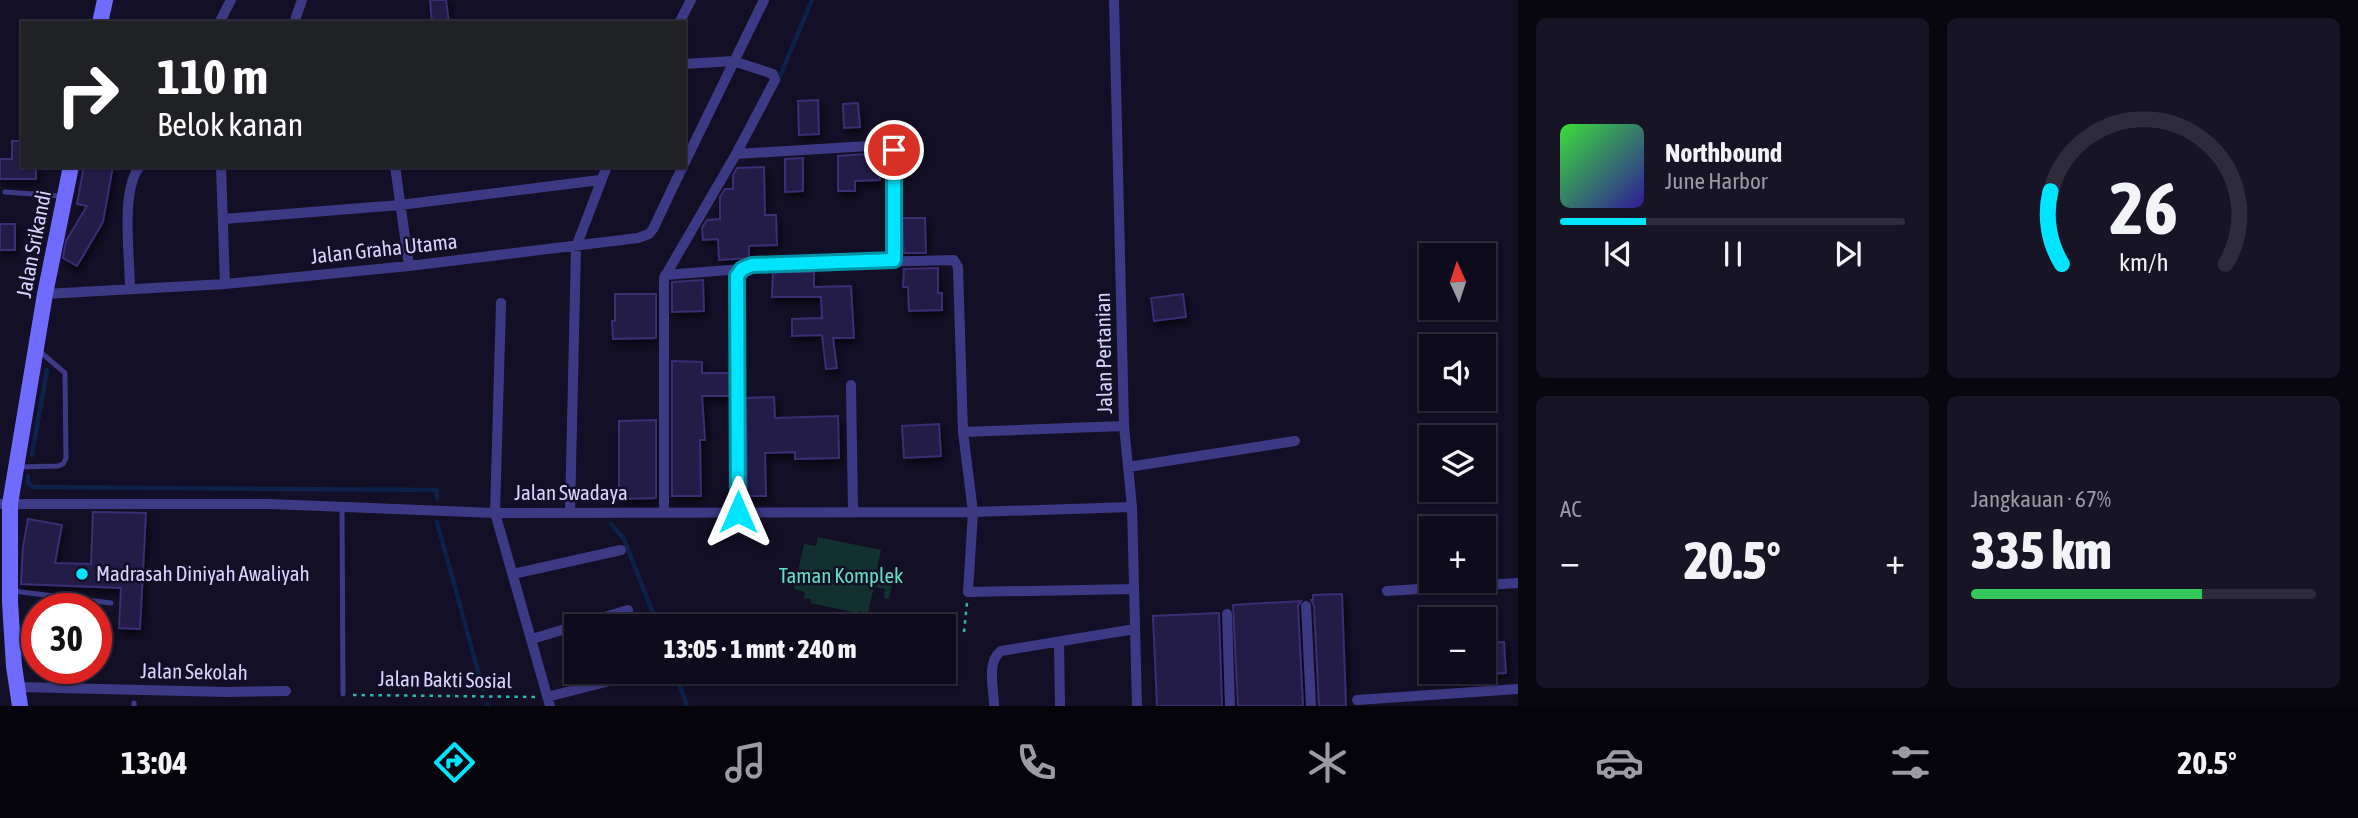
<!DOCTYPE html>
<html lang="id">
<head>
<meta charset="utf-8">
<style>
  :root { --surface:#0e0b1c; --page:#171425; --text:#f1f3f6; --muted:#9b9ba3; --line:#2e2b3b; --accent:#00e5ff }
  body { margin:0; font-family:"Asap Condensed",sans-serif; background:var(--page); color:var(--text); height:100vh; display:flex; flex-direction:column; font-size:26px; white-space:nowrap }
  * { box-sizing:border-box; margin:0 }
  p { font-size:23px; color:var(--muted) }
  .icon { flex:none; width:38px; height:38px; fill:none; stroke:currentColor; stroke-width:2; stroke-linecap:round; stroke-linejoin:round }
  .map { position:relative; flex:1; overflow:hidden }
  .details { display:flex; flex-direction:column; gap:18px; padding:18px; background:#08060f; width:840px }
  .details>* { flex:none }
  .guide { position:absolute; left:21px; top:21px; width:665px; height:147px; border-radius:0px; box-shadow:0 2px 5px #0004,0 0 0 2px var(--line); background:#202124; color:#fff; overflow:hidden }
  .needle { width:46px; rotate:357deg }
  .tools { position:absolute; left:1419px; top:243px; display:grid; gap:14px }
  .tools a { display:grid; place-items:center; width:77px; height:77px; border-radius:0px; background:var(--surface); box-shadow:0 2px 5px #0004,0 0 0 2px var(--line); font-size:35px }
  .speed { position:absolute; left:21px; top:593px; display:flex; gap:14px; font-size:35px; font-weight:700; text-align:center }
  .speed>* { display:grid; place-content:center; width:91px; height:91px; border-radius:50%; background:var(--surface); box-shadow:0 2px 5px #0004,0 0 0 2px var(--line); line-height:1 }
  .speed .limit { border:10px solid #d22; background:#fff; color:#111 }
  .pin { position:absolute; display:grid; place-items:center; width:60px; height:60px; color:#fff; margin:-30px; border:4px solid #fff; border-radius:50%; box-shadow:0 2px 7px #0007 }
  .me { position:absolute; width:77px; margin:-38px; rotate:0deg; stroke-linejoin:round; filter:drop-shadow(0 0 5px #0008) }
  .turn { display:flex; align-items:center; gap:24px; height:147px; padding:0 21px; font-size:32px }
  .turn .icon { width:91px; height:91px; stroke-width:2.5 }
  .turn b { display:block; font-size:49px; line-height:60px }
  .big { font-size:52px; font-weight:800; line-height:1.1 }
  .details .widget { flex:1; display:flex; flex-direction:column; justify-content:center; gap:10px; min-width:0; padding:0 24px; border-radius:10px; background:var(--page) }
  .details .dial { align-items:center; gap:0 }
  .dial svg { height:182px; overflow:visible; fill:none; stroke:var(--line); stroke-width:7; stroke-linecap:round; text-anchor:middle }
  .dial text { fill:var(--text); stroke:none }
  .song { display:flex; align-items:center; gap:21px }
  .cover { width:84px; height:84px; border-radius:10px; background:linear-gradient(135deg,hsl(120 70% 55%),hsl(250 70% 35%)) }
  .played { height:7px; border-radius:4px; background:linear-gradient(90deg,var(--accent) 25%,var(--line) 25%) }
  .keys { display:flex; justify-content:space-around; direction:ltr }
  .heat { display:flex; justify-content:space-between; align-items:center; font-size:38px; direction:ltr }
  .charge { height:10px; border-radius:5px; background:linear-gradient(90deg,#34c759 67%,var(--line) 0) }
  .details .tiles { flex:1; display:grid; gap:18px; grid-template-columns:repeat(2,1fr) }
  .trip { position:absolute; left:564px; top:614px; width:392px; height:70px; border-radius:0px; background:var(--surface); box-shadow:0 2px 5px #0004,0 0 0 2px var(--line); font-weight:800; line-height:70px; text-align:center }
  .menu { display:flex; height:112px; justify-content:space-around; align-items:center; background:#06040b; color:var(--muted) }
  .menu .icon { width:49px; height:49px }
  .menu .on { color:var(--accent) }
  .menu b { font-size:32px; color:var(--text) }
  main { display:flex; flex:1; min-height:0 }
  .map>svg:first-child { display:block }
</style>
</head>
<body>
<main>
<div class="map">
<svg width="1518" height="706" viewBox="0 0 1518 706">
  <defs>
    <filter id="shadow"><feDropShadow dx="2.5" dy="4.5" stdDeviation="3.5" flood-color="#0009"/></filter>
  </defs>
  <rect width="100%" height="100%" fill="#130f26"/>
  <path fill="#12302f" d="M818,537L881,550L876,575L893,579L889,599L884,598L885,589L874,587L868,613L859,611L858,613L810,603L811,599L804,598L805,592L794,589L804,544L816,546Z"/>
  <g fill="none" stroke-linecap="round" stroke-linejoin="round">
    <path stroke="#0c2248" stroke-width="4.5" d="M778,81L812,0
      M32,455L47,370
      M28,476V483L33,487L437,490V499
      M437,522L483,689
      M611,524L624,539L658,626
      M675,672L687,706
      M487,704V706"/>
  </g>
  <path fill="#241b47" stroke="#3b2d73" stroke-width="2" filter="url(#shadow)" d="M430,0H446L449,23H432Z
    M818,100L819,134L799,135L798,101Z
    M858,103L860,127L844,128L843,104Z
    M12,141H23V166H36V179H0V159H12Z
    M879,153L880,180L855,181V191H838V156Z
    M803,158V191L785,192V159Z
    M84,166H113L103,222L77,266L63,258L66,241L87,206L77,204Z
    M764,167L765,215H776L777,245L749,246V258L719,260L718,239L703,240L702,228L707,220L720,219V197L725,189H733V175L737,168Z
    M902,218H925L926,253H904Z
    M0,224H15V250H0Z
    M938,268V293H942V310L909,311L908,287H903L904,269Z
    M773,272H814V287L851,286L854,338H833L837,368L826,369L822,335L792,336V319L822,318L821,297H772Z
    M703,280L704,311L672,312V282Z
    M615,294H656V338L613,339L612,321H615Z
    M1183,294L1186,317L1154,321L1151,298Z
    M672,361L702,362V373H730V396H702L705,440H700L701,496H672Z
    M774,397L775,418L838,416L839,458L795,459V452L765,453L766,496H747L746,398Z
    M656,420V498L619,499V421Z
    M939,424L941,456L904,458L902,426Z
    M93,512L146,513L140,629L119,628L121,588L21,584L23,547L28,519L62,525L55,563L91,564Z
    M1342,594L1346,706H1319L1314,606L1311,600H1313V595Z
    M1301,601L1298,606L1303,706H1238L1233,605Z
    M1219,613L1222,706H1157L1153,616Z
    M1504,642L1506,673L1484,674V643Z"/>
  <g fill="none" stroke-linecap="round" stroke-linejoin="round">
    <path stroke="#2fb8b0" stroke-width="2.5" stroke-dasharray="3.5 5" stroke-linecap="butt" d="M964,632L967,603
      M353,695L536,697"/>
    <path stroke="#3d3a85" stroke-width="5" d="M5,192L61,196
      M19,467L58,466L63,464L66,458L65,373L38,350
      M342,507L343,694
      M13,591L111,603
      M134,706V703"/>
    <path stroke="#3d3a85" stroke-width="10" d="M1114,0L1124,426L1132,507L1137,706
      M219,23L231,0
      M294,23L302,0
      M679,23L691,0
      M736,154L885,145L892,147L895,155L894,260
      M684,164L764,0
      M221,166L225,284
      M395,166L409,266
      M224,219L400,205L600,180
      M665,275L742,269L752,265L954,260L958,267L963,432L973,512L968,592L1134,589
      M130,288C130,257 120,190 140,166
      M45,294L225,284L409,266L638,238L649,234L653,229L683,166
      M501,303L495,513L550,706
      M851,385L853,512
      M963,432L1124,426
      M1128,467L1295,441
      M0,504H270L495,513L973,512L1132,507
      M664,512V278L736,154L775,80L773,74L733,61L684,64
      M738,512V276L742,269
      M570,513L576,247L607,166
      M513,574L621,550
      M1387,591L1518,583
      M1306,606L1311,706
      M1227,614L1230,706
      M532,639L628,610
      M1059,642L1060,706
      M18,687L226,692L286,691
      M547,697L645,672
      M1357,700L1518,689
      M994,706C994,689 986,662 1001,651L1135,629"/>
    <path stroke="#6f6bff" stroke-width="16" d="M100,23L105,0
      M20,706L14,666L10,602V504L45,294L71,166"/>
  </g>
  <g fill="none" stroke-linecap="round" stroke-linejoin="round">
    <defs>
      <path id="route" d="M738,512L737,276L742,269L752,265L894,260V150"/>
    </defs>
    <use href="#route" stroke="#0095a6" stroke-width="18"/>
    <use href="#route" stroke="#00e5ff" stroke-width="12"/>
  </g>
  <circle fill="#00e5ff" stroke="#130f26" stroke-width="2.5" cx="82" cy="574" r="7"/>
  <g text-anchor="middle" stroke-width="5" stroke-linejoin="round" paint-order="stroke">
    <g font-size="21" fill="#d9d4ff" stroke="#130f26">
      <text transform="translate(34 244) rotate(-79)" y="7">Jalan Srikandi</text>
      <text transform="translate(384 249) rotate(-6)" y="7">Jalan Graha Utama</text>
      <text transform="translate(1104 353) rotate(-91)" y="7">Jalan Pertanian</text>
      <text x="571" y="500">Jalan Swadaya</text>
      <text transform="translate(194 672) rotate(1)" y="7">Jalan Sekolah</text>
      <text transform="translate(445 680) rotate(1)" y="7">Jalan Bakti Sosial</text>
    </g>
    <g font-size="21" fill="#d9d4ff" stroke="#130f26" text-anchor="start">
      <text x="96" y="581">Madrasah Diniyah Awaliyah</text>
    </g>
    <g font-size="21" fill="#5fe0c0" stroke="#130f26">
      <text x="841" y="583">Taman Komplek</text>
    </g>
  </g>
</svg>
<div class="tools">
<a><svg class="needle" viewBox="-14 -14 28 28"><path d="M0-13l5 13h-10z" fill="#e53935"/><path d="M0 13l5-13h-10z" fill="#9b9ba3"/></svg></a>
<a><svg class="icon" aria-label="sound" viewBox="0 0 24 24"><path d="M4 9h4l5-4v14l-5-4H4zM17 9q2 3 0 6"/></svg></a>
<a><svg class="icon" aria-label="layers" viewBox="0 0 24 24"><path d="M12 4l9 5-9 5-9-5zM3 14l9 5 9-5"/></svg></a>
<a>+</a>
<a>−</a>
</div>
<div class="speed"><div class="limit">30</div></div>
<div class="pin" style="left:894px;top:150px;background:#d93025"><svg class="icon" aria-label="arrive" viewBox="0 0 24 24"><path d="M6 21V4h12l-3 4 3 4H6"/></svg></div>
<svg class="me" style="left:738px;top:512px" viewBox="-20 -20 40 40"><path d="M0-17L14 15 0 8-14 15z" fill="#00e5ff" stroke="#fff" stroke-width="4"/></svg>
<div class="trip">13:05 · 1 mnt · 240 m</div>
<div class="guide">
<div class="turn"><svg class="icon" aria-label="right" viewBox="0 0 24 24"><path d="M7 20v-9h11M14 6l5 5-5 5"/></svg><div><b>110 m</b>Belok kanan</div></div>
</div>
</div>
<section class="details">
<div class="tiles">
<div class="widget">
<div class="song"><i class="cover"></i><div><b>Northbound</b><p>June Harbor</p></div></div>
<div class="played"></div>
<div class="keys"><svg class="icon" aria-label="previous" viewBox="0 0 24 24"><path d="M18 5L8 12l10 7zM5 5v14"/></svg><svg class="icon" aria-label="pause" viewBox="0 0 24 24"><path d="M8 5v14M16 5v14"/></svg><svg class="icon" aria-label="next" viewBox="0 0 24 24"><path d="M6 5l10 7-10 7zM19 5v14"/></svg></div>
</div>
<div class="widget dial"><svg viewBox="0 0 100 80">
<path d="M14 69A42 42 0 1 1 86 69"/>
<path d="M14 69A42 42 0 0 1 9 37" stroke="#00e5ff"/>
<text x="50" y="56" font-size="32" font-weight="700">26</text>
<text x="50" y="72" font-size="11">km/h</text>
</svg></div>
<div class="widget"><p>AC</p>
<div class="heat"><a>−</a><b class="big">20.5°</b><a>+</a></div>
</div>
<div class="widget"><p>Jangkauan · 67%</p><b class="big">335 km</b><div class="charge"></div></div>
</div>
</section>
</main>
<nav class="menu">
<b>13:04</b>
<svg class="icon on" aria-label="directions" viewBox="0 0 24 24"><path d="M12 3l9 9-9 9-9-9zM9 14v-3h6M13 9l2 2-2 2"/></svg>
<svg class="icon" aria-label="music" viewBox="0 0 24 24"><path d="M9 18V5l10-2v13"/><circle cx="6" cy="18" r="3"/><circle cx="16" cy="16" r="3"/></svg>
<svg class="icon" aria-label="phone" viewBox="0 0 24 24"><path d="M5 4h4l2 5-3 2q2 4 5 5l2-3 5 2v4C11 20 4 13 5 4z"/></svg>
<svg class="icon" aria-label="climate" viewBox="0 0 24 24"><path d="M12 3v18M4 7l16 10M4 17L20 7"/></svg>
<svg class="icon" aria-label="car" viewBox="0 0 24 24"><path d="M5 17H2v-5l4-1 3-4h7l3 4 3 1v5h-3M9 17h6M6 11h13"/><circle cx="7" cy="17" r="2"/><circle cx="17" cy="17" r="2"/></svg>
<svg class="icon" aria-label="filters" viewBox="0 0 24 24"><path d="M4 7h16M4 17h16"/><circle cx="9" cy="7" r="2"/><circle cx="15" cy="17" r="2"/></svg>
<b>20.5°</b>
</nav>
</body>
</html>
